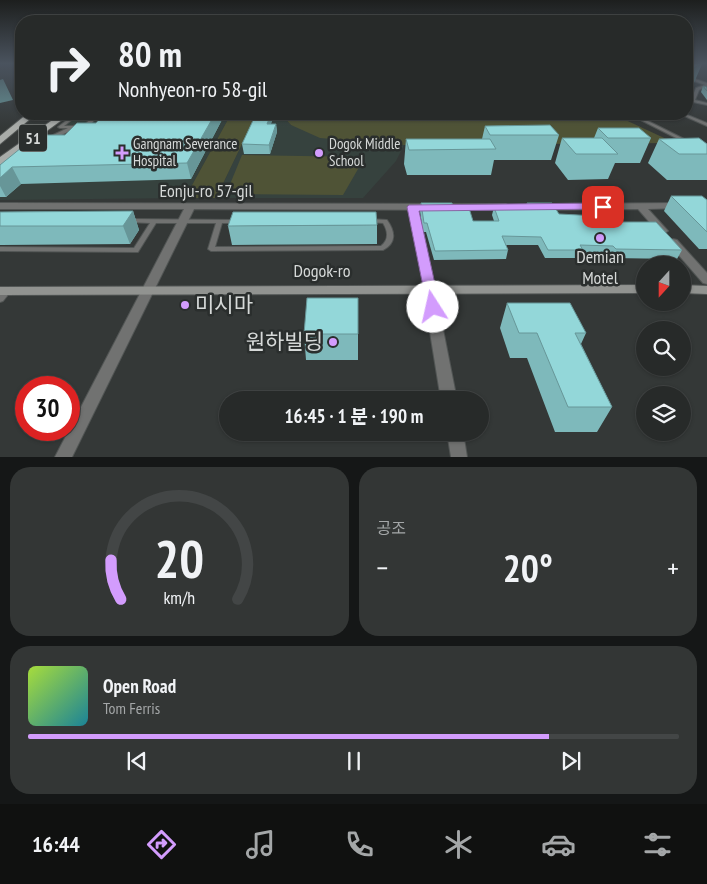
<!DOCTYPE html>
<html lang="ko">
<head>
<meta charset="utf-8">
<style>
  :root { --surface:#272a29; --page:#333635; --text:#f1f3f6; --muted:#a4a7a8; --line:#434646; --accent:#d39cfd }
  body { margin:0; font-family:"PT Sans Narrow","Noto Sans KR",sans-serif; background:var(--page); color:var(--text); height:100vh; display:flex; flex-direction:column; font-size:19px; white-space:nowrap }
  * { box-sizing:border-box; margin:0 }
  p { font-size:16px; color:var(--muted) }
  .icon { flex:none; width:28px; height:28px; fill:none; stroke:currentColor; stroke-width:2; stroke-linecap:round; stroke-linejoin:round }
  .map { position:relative; height:457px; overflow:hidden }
  .drawer { display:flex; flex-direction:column; gap:10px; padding:10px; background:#151717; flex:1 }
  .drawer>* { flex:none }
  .hud { position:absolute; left:15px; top:15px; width:678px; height:105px; border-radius:20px; box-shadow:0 1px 4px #0004,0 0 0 1px var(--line); background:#272a29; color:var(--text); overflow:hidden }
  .needle { width:32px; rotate:201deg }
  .fabs { position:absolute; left:636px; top:256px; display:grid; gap:10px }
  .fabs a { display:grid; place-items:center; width:55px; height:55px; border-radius:50%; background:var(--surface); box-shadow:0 1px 4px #0004,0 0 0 1px var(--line); font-size:25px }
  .speed { position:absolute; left:15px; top:376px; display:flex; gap:10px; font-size:25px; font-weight:700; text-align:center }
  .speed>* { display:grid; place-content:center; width:65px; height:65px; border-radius:50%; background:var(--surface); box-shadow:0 1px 4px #0004,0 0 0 1px var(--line); line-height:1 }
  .speed .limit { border:8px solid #d22; background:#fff; color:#111 }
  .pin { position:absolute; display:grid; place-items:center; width:42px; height:42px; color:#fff; margin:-21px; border-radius:10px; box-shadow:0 2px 8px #0006 }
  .me { position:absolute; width:55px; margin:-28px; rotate:350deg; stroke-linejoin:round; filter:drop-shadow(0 0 4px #0008) }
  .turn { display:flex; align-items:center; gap:18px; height:105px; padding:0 20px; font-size:22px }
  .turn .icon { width:65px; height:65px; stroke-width:2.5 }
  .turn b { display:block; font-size:35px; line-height:42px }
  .big { font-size:38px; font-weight:700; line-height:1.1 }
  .drawer .widget { flex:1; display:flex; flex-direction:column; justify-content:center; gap:8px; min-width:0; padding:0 18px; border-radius:20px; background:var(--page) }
  .drawer .dial { align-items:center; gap:0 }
  .dial svg { height:130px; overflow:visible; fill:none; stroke:var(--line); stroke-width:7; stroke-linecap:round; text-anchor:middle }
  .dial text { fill:var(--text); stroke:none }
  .song { display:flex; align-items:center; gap:15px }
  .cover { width:60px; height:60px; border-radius:8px; background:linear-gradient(135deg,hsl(80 70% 55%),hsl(190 70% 35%)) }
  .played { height:5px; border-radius:2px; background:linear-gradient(90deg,var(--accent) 80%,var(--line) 80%) }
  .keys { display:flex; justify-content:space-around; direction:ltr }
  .heat { display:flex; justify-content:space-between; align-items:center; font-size:28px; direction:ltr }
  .drawer .tiles { flex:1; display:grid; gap:10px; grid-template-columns:1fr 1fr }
  .widget:last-child { grid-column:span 2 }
  .trip { position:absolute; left:219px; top:391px; width:270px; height:50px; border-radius:25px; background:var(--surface); box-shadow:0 1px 4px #0004,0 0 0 1px var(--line); font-weight:700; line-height:50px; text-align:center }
  .tabs { display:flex; height:80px; justify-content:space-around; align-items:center; background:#101110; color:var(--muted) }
  .tabs .icon { width:35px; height:35px }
  .tabs .on { color:var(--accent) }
  .tabs b { font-size:22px; color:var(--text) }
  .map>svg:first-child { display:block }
</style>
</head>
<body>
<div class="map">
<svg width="707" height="457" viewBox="0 0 707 457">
  <rect width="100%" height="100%" fill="#343837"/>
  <path fill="#36423e" d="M80,114H231L185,198L0,200V182Z
    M256,115H282L291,125L404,145L396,161L363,198H216Z"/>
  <path fill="#4f5336" d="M231,114H616L619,117L675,143L404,145L320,138L291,125L282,115H256L216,198H185Z
    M242,155L365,157L343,195L226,194Z"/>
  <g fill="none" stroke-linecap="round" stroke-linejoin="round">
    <defs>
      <path id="lane" d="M686,76L707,83V86L699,90L695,100L707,103V105L693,102L686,103V101L691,100L696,88L705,85L686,78Z
        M75,114H79L64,126H73L76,125L78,126V127L53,139H49V137L68,128H60L58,127Z
        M95,114H99L87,129H83V127Z
        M629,114H634L690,142L688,143H686Z
        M680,114H685L707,123V126Z
        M413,205L416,207L433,289L432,291H426L425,289L410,207Z
        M129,219L238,220L239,221L236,223H222L215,247L381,246C389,240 388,231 383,223L367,222L366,221L369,219L387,220C395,231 397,243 383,250L211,251L208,249L216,223H156L138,252H136L0,251V247L134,248L150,223L127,222L126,221L127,220Z
        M7,288L10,289L11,291L3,301L0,302V294L4,289Z"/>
      <path id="street" d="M0,203L506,204L511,207L506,210L194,209L72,457H55L184,209H0Z
        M679,203L684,206L682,208L648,209L668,231L663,234L659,233L638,209L541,210L536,207L541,204Z
        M673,239L677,240L707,273V284L703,283L669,244L668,242Z
        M429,285L433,286L435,289L457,400H441L423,289L425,286Z
        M447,432H463L467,457H451Z"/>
      <path id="secondary" d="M645,285V293L0,295V287Z
        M682,285L707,286V294L682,293Z"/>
      <path id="primary" d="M27,114H36L0,144V136Z
        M61,114H70L0,165V157Z"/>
    </defs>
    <use href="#lane" stroke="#515554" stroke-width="2"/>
    <use href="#street" stroke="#515554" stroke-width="2"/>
    <use href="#secondary" stroke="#515554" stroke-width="2"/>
    <use href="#primary" stroke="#515554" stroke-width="2"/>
    <use href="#lane" fill="#717271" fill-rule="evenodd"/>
    <use href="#street" fill="#717271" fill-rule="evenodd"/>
    <use href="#secondary" fill="#919390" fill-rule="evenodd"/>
    <use href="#primary" fill="#a9aca9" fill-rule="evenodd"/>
  </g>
  <path fill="#7eb9bb" d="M703,86L707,87V100L701,92Z
    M104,114H225L191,179L21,184L6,197H0V165L65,135L96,123Z
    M256,114H273V117L271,124H276L277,132L270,154H244L242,144Z
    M485,126L559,135L551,160H494L491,175H407L404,164L406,139H482Z
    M598,128L651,138L640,163H615L608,179L568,180L555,163L562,138H594Z
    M659,139L707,144V180H667L648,163Z
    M671,196L707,200V249H699L664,211Z
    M421,203L453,207L473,221H494L492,215L494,207H525L527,203L559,214L622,222L682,250L677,259L612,258L609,254H581L580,258H545L538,245H506L508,250L506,259L434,260L426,232H423L420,211Z
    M133,211L139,230L130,244L0,245V212Z
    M377,225V244L232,245L228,226Z
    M507,303L586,333L581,344L612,407L597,432H555L527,358H510L500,328Z
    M304,334H358V360H306Z"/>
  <path fill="#679698" d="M702,64L694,83L686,86V71Z
    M3,79L13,100L0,103V80Z
    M215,114H225L191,179L187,163Z
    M271,114H273V117L268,132L267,124Z
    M276,124L277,132L270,154L269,145Z
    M12,167L21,184L6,197L0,186V178Z
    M133,211L139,230L130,244L123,226Z"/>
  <path fill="#93d7d9" stroke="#679698" d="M686,63H700L702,64L686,71Z
    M703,86L707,87V91Z
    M104,114H215L187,163L12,167L0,178V165L37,135H65L77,123H96Z
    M256,114H271L267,124H276L269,145L242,144Z
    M550,125L559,135H490L485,126Z
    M598,128H639L651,138H608Z
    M562,138H602L618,154H576Z
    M699,138L707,144V154H679L659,139Z
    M406,139H490L496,149L409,150Z
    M671,196H702L707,200V232Z
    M421,203H452L453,207L469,208L473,221H499L494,207H529L527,203H552L559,214L618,217L622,222H656L682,250L616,249L613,246L580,245L583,250H548L541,237L502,236L508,250L435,251L427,223H424Z
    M133,211L123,226H0V212Z
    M233,212H376L377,225L228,226Z
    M307,298H358V334H304Z
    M507,303H570L586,333H575L612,407H568L537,333H519Z"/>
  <linearGradient id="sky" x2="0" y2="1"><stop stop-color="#1d1f1e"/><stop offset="0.5" stop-color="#4a535e"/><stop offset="1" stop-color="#4a535e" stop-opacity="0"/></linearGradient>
  <rect width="707" height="127" fill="url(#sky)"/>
  <path fill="#d39cfd" stroke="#8965a4" d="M603,203L609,207L607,209L419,211L440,307L438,311L433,312L428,311L407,207L409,205Z"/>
  <g fill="#d39cfd" stroke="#2a2e2d" stroke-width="2">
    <path d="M119.5 145.5h5v5h5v5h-5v5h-5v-5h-5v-5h5z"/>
    <circle cx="319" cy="153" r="5"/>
    <circle cx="600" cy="238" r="5"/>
    <circle cx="185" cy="305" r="5"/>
    <circle cx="333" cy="342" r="5"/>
  </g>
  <g text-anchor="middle" stroke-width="5" stroke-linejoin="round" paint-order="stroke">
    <g font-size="15" fill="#d6d9d8" stroke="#2a2e2d" text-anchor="start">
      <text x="133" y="149">Gangnam Severance<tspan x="133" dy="17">Hospital</tspan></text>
      <text x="329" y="149">Dogok Middle<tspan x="329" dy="17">School</tspan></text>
    </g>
    <rect fill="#2a2e2d" stroke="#a2a6a5" stroke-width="1" x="19" y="124.5" width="28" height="27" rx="4"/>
    <g font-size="16" font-weight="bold" fill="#d6d9d8">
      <text x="33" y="144">51</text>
    </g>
    <g font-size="18" fill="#d6d9d8" stroke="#2a2e2d">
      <text x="206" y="197">Eonju-ro 57-gil</text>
      <text x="322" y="277">Dogok-ro</text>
    </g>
    <g font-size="18" fill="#d6d9d8" stroke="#2a2e2d">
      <text x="600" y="263">Demian<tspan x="600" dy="21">Motel</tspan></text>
    </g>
    <g font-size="21" fill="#d6d9d8" stroke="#2a2e2d" text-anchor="start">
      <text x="195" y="312">미시마</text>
      <text x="323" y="349" text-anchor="end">원하빌딩</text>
    </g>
  </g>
</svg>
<div class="fabs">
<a><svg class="needle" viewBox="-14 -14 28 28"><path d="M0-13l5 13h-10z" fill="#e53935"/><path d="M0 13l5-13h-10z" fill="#a4a7a8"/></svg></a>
<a><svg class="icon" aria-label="search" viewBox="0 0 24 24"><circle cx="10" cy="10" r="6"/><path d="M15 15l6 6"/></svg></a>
<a><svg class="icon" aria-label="layers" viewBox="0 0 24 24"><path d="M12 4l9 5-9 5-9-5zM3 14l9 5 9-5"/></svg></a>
</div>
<div class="speed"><div class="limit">30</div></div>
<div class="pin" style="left:603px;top:207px;background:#d93025"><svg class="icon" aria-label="arrive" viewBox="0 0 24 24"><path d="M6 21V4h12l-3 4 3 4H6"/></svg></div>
<svg class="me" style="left:433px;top:307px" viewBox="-20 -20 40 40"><circle r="19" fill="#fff"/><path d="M0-13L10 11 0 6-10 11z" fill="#d39cfd"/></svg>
<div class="trip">16:45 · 1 분 · 190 m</div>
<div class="hud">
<div class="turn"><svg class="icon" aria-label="right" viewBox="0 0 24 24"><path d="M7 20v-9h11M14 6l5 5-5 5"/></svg><div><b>80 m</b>Nonhyeon-ro 58-gil</div></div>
</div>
</div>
<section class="drawer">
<div class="tiles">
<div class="widget dial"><svg viewBox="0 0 100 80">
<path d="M14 69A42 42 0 1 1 86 69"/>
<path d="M14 69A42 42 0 0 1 8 45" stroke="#d39cfd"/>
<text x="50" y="56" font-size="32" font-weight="700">20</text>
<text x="50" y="72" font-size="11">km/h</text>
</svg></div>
<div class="widget"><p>공조</p>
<div class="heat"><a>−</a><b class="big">20°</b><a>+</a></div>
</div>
<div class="widget">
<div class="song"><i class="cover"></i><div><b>Open Road</b><p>Tom Ferris</p></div></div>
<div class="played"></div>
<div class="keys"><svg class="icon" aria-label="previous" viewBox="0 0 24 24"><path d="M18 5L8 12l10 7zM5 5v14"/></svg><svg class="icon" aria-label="pause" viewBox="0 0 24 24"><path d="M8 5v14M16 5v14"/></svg><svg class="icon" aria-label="next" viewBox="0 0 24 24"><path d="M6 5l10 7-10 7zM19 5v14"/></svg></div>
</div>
</div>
</section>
<nav class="tabs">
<b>16:44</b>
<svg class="icon on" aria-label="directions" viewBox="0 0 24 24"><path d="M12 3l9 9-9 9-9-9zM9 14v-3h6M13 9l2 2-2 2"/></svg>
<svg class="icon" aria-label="music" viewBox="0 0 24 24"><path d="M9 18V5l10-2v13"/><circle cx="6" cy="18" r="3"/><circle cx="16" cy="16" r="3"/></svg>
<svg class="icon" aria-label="phone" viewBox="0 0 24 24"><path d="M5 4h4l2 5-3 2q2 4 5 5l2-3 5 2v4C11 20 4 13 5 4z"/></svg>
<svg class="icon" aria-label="climate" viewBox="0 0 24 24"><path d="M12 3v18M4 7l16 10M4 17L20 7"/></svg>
<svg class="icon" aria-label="car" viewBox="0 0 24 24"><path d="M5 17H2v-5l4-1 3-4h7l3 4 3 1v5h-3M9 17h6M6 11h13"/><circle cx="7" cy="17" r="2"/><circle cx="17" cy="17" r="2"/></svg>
<svg class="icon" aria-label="filters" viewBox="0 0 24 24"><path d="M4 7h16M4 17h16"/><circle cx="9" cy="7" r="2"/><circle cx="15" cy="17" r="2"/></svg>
</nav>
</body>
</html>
